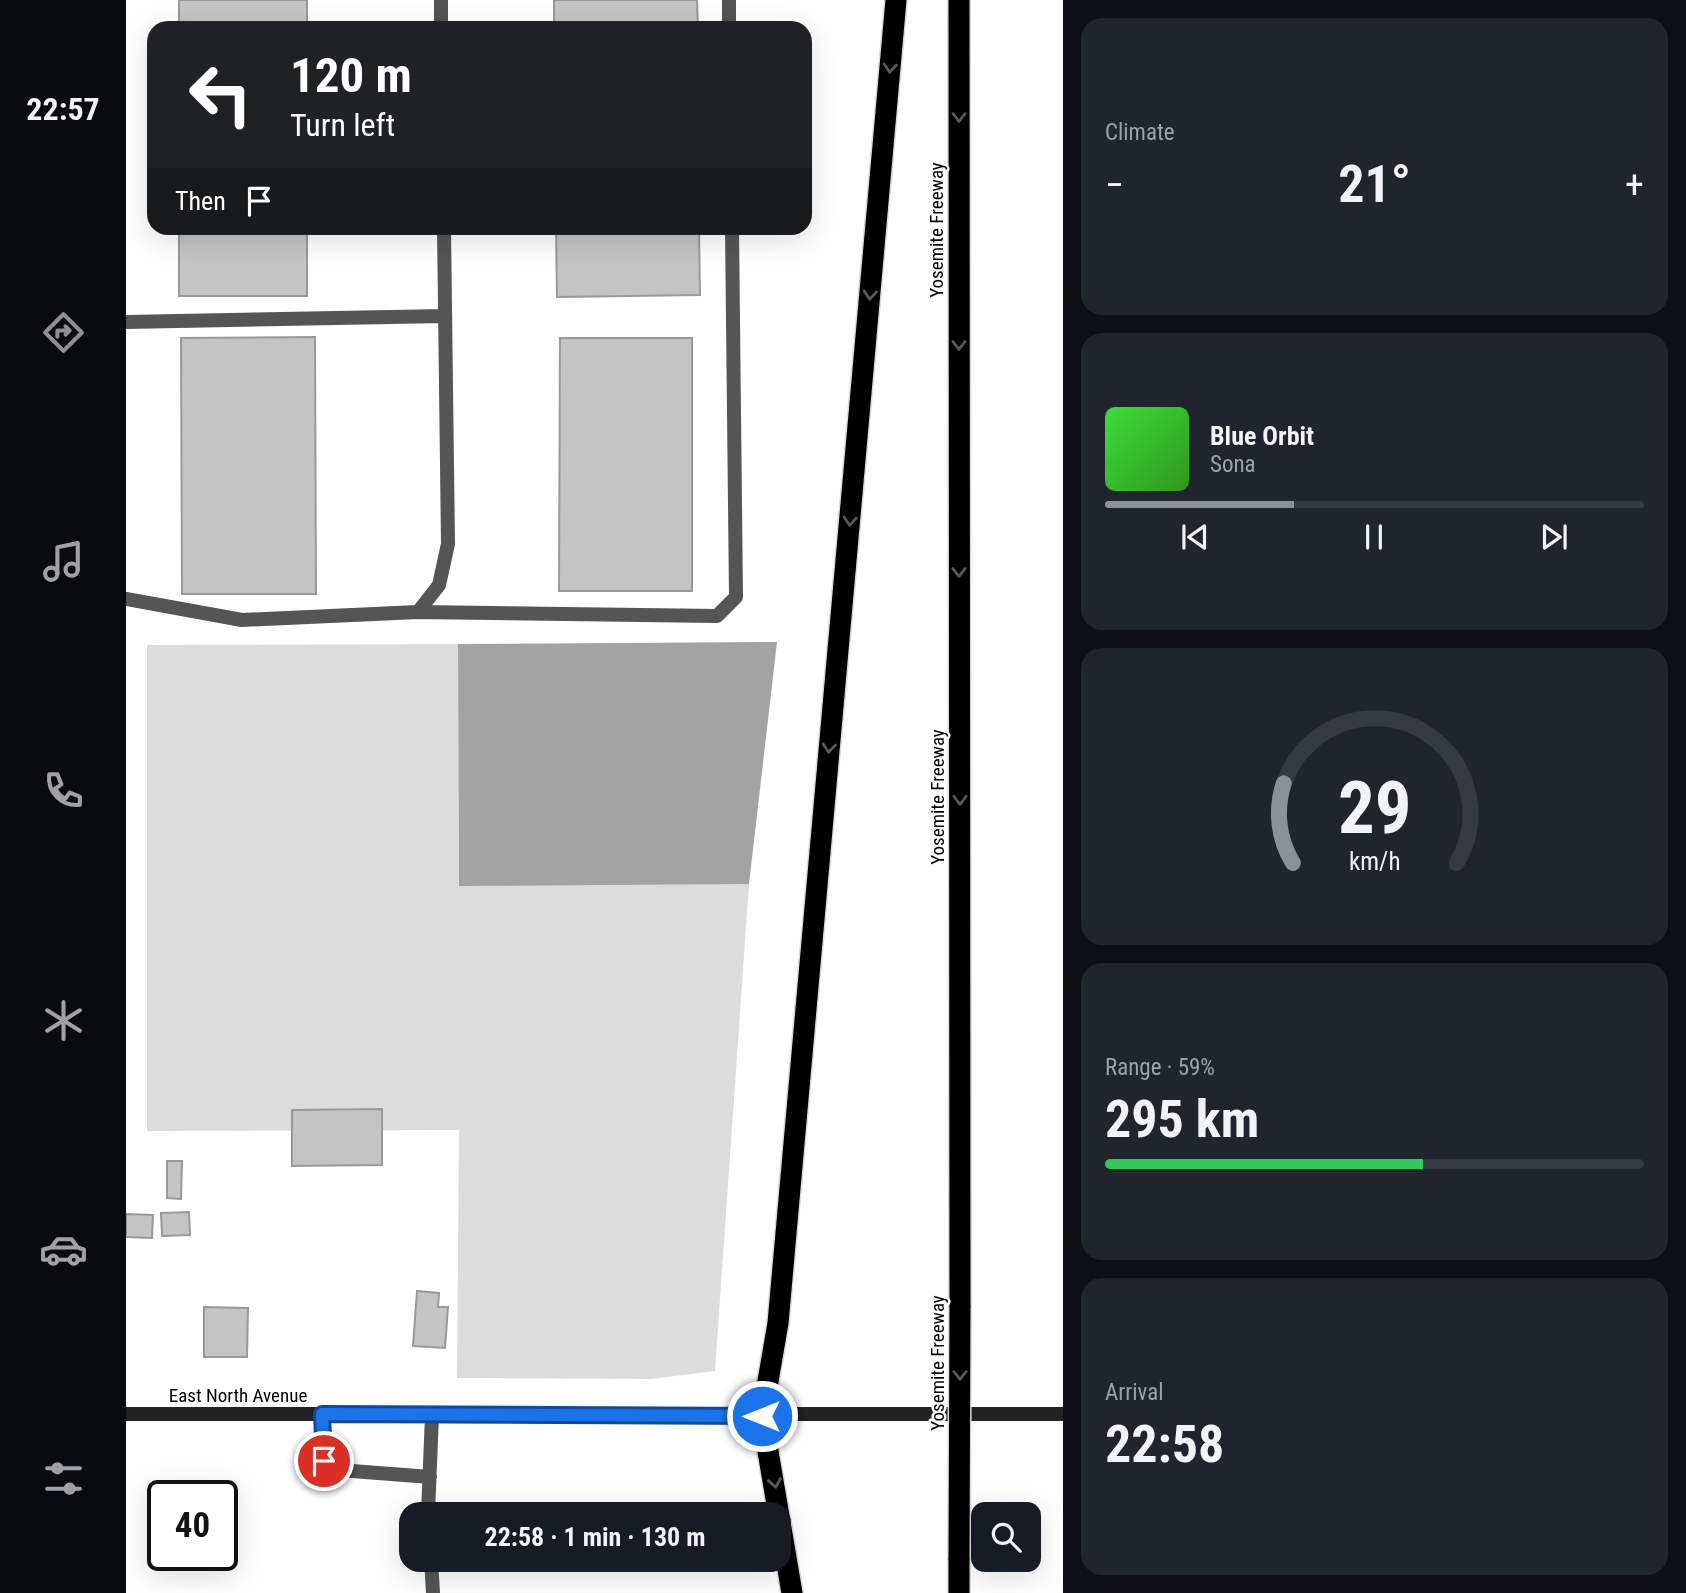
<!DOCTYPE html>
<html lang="en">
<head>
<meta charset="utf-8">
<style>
  :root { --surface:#171b24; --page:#20242c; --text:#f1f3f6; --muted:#9ea1a6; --line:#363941; --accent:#8c9099 }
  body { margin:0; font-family:"Roboto Condensed",sans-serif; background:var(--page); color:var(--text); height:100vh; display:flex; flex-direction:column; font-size:26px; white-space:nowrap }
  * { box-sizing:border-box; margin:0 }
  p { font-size:23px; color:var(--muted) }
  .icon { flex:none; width:38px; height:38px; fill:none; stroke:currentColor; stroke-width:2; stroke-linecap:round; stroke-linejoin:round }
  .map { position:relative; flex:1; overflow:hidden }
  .side { display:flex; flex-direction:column; gap:18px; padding:18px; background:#0d0f14; width:623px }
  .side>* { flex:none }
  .hud { position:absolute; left:21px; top:21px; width:665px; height:214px; border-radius:21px; box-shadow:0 7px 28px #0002; background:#202124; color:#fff; overflow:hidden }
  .fabs { position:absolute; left:845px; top:1502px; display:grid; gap:14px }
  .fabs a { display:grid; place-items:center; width:70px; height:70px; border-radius:14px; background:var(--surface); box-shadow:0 7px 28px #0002; font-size:35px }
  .speed { position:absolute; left:21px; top:1480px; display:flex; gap:14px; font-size:35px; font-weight:700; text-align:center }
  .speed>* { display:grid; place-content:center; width:91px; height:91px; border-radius:50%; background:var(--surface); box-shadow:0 7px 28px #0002; line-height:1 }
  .speed .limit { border:4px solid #111; border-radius:10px; background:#fff; color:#111 }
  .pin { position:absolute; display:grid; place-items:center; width:60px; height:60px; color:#fff; margin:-30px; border:4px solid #fff; border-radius:50%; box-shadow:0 2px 7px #0007 }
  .me { position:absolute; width:77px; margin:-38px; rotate:270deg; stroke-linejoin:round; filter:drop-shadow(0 0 5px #0008) }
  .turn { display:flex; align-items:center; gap:24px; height:147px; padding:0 28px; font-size:32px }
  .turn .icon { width:91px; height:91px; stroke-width:2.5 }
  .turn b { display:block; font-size:49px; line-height:60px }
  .then { display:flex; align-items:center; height:66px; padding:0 28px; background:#0003; gap:14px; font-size:26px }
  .big { font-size:52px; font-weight:700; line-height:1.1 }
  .side .tile { flex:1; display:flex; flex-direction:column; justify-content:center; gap:10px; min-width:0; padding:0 24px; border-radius:21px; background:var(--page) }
  .side .dial { align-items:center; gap:0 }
  .dial svg { height:182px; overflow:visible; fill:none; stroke:var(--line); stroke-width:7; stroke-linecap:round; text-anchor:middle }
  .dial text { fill:var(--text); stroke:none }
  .song { display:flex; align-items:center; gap:21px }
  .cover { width:84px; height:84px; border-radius:10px; background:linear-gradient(135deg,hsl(120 70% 55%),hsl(110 70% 35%)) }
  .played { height:7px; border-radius:4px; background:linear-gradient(90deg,var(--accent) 35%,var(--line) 35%) }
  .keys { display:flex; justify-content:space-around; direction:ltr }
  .heat { display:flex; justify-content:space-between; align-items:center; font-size:38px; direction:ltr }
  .charge { height:10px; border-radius:5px; background:linear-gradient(90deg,#34c759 59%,var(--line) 0) }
  .trip { position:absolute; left:273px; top:1502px; width:392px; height:70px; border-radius:21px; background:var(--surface); box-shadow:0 7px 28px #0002; font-weight:700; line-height:70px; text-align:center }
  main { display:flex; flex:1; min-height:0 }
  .menu { display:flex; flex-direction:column; width:126px; justify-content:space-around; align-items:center; background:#090b0e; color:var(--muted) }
  .menu .icon { width:49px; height:49px }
  .menu .active { color:var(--accent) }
  .menu b { font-size:32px; color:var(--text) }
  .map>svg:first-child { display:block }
</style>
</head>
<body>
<main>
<nav class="menu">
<b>22:57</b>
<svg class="icon active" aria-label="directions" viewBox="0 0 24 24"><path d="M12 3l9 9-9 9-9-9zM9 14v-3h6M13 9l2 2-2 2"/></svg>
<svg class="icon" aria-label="music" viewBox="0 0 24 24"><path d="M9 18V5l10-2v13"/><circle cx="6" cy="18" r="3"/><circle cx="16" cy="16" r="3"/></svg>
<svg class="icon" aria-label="phone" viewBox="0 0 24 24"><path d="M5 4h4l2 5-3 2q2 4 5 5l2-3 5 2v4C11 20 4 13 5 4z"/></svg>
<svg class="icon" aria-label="climate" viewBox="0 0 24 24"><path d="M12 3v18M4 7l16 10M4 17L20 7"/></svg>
<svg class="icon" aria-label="car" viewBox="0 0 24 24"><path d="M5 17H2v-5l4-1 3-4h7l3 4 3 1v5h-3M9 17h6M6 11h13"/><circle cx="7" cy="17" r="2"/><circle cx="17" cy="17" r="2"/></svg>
<svg class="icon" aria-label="filters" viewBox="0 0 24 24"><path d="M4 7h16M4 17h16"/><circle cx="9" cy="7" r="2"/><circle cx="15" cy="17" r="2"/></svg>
</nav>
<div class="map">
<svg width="937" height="1593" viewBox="0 0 937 1593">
  <rect width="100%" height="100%" fill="#fff"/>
  <path fill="#dcdcdc" d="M332,644L333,885L623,884L589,1371L525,1379L331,1378L333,1130L21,1131V645Z"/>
  <path fill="#a3a3a3" d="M651,642L623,884L333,886L332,644Z"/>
  <path fill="#c4c4c4" stroke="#999" stroke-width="2" d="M53,0H181V28H53Z
    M428,0H571L572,28H428Z
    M53,228H181V296H53Z
    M430,228H573L574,295L431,297Z
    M189,337L190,594H56L55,338Z
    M434,338H566V591H433Z
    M256,1109V1165L166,1166V1110Z
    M41,1161H56L55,1199L41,1198Z
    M63,1212L64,1235L36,1236L35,1213Z
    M0,1214L27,1215L26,1238L0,1237Z
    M291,1291L313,1293L312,1307H322L319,1348L287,1346Z
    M78,1307L122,1308L121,1357H78Z"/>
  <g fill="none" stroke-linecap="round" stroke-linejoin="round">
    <defs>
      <path id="highway" d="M833,0L834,1307
        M833,1558V1593
        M666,1593L636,1416L652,1323L770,0"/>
    </defs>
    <use href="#highway" stroke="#dbdbdb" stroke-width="24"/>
    <path stroke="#555" stroke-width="14" d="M315,0V28
      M603,0V28
      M0,322L319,316
      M0,599L116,620L292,612L313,585L322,544L318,228
      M292,612L591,616L610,597L606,228
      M196,1414L198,1461L213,1470L304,1477
      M302,1514L306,1415
      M305,1559L307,1593"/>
    <path stroke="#222" stroke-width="14" d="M0,1414H937"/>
    <use href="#highway" stroke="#000" stroke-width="21"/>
    <defs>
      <path id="highway-bridge" d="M833,1558L834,1307"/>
    </defs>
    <use href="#highway-bridge" stroke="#dbdbdb" stroke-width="24" stroke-linecap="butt"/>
    <use href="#highway-bridge" stroke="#000" stroke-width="21"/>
  </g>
  <defs><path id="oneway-chevron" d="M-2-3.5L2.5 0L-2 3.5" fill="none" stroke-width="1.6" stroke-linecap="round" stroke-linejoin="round" transform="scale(1.75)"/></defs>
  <g stroke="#595959">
    <use href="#oneway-chevron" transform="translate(764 68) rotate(95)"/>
    <use href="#oneway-chevron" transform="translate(833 117) rotate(90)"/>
    <use href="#oneway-chevron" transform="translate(744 295) rotate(95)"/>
    <use href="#oneway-chevron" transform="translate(833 345) rotate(90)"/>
    <use href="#oneway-chevron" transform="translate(724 521) rotate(95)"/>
    <use href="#oneway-chevron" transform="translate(833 572) rotate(90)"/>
    <use href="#oneway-chevron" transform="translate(703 748) rotate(95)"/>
    <use href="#oneway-chevron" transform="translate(834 800) rotate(90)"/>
    <use href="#oneway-chevron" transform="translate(834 1375) rotate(90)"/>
    <use href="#oneway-chevron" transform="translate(649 1483) rotate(80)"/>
  </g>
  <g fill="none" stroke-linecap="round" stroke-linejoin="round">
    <defs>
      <path id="route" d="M198,1461L196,1414L636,1416"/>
    </defs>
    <use href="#route" stroke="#114b97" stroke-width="18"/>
    <use href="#route" stroke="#1a73e8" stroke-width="12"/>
  </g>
  <g text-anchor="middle" stroke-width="5" stroke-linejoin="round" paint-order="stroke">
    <g font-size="19" fill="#000" stroke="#fff">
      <text transform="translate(810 230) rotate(-90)" y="7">Yosemite Freeway</text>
      <text transform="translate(811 797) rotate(-90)" y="7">Yosemite Freeway</text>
      <text transform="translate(811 1363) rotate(-90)" y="7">Yosemite Freeway</text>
      <text x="112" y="1402">East North Avenue</text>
    </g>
  </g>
</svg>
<div class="fabs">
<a><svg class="icon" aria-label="search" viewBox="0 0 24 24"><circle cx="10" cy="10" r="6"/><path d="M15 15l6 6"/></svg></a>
</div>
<div class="speed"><div class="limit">40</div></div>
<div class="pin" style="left:198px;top:1461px;background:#d93025"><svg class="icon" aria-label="arrive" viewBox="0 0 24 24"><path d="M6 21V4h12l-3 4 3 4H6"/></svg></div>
<svg class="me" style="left:636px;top:1416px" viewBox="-20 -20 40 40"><circle r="17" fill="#1a73e8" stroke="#fff" stroke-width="3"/><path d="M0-11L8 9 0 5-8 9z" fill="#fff"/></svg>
<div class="trip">22:58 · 1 min · 130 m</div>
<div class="hud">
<div class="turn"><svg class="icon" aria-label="left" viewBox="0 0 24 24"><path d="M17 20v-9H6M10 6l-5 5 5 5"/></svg><div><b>120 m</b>Turn left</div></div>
<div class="then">Then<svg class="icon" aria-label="arrive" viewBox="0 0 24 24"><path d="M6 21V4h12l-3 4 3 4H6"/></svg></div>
</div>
</div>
<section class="side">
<div class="tile"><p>Climate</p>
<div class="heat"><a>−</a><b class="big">21°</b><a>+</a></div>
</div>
<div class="tile">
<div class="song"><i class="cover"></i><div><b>Blue Orbit</b><p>Sona</p></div></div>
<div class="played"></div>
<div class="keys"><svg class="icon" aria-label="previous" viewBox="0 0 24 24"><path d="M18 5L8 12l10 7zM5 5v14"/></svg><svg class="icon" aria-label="pause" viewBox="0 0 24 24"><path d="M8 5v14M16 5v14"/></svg><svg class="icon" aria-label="next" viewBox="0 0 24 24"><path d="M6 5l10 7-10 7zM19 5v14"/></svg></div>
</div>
<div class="tile dial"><svg viewBox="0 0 100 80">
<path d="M14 69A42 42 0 1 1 86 69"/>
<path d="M14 69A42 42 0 0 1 10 34" stroke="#8c9099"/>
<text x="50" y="56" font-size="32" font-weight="700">29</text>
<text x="50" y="72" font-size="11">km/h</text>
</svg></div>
<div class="tile"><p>Range · 59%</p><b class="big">295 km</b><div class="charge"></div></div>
<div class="tile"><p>Arrival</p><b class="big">22:58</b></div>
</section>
</main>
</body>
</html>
